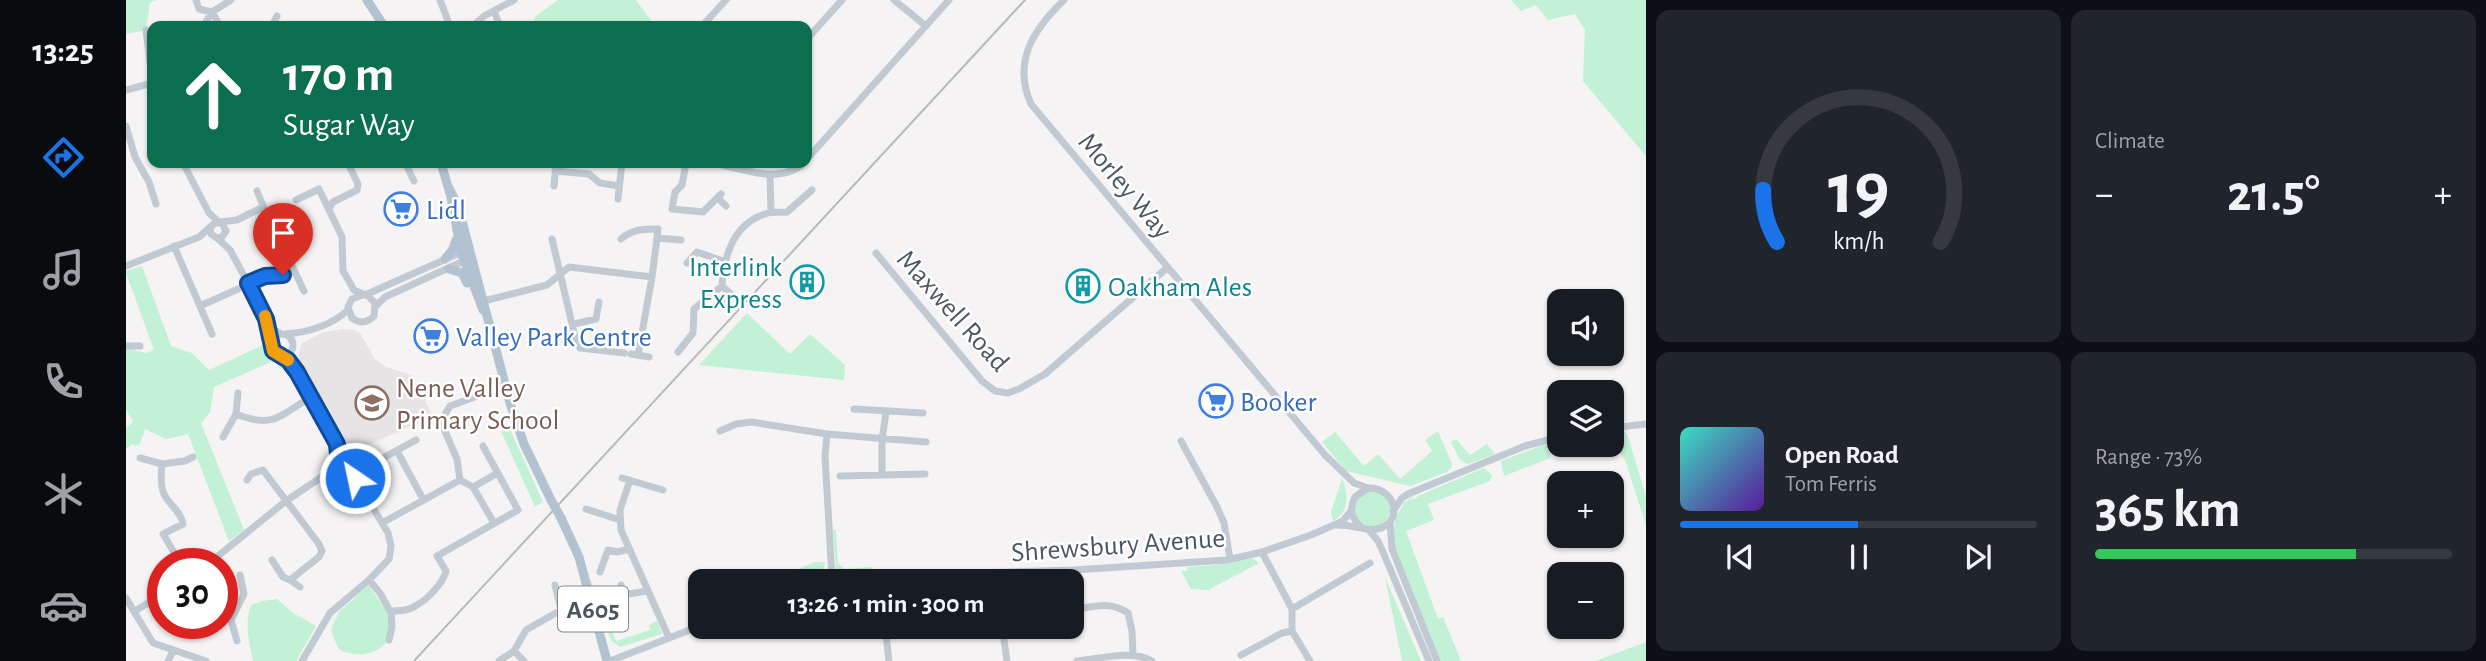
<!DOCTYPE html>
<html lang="en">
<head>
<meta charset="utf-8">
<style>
  :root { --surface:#171b24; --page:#20242c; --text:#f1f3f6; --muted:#9ea1a6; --line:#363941; --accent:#1a73e8 }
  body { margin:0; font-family:"Alegreya Sans",sans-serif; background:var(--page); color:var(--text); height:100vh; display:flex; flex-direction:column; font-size:26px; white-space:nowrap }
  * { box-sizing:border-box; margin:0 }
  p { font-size:23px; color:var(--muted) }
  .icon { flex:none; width:38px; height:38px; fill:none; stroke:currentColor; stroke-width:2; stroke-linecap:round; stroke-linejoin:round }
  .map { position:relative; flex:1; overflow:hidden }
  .details { display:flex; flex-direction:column; gap:10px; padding:10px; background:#0d0f14; width:840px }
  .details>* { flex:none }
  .guide { position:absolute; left:21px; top:21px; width:665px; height:147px; border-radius:14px; box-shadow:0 2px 5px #0004; background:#0b6e4f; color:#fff; overflow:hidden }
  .tools { position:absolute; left:1421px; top:289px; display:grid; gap:14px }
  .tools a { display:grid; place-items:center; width:77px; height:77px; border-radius:14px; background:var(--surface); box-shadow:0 2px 5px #0004; font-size:35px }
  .speed { position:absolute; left:21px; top:548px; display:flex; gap:14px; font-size:35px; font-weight:700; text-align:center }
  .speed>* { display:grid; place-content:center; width:91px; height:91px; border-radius:50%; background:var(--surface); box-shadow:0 2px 5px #0004; line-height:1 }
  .speed .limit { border:10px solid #d22; background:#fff; color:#111 }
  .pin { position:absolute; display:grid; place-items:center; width:60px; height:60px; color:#fff; margin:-72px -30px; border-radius:50% 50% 50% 0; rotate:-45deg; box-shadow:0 0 7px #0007 }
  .pin .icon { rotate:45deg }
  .me { position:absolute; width:77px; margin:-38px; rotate:326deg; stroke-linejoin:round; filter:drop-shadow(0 0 5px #0008) }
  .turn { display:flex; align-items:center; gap:24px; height:147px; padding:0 21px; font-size:32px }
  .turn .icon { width:91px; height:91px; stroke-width:2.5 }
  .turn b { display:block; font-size:49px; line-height:60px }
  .big { font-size:52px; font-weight:600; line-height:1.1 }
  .details .widget { flex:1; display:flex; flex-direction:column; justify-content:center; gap:10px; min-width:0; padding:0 24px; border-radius:14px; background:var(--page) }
  .details .dial { align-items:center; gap:0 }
  .dial svg { height:182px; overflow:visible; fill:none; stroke:var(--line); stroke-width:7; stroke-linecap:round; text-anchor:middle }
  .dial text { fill:var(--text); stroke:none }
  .song { display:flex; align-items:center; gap:21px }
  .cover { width:84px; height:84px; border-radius:10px; background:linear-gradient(135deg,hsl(170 70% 55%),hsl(270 70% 35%)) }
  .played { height:7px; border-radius:4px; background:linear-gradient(90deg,var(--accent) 50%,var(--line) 50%) }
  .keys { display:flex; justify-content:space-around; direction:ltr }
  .heat { display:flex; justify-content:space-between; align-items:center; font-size:38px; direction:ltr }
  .charge { height:10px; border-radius:5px; background:linear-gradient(90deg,#34c759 73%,var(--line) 0) }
  .details .tiles { flex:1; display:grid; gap:10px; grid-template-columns:repeat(2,1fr) }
  .trip { position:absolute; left:562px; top:569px; width:396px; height:70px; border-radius:14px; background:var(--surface); box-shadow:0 2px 5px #0004; font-weight:600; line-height:70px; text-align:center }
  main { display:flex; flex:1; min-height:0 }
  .dock { display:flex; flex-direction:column; width:126px; justify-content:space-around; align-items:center; background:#090b0e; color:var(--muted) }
  .dock .icon { width:49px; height:49px }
  .dock .active { color:var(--accent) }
  .dock b { font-size:32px; color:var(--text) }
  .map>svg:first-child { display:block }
</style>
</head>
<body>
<main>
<nav class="dock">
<b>13:25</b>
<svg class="icon active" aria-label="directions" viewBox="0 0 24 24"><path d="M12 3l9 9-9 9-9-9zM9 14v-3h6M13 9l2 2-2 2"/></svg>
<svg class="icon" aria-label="music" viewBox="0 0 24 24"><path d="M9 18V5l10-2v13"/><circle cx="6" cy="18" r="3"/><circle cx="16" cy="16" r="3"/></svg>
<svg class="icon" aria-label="phone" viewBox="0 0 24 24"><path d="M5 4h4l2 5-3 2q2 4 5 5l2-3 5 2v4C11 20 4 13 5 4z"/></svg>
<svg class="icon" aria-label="climate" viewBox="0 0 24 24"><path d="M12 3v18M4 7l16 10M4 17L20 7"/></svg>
<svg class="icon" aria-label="car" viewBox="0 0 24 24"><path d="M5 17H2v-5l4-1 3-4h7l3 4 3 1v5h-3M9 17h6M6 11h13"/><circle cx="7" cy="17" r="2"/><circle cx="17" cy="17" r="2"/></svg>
</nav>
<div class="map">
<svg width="1520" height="661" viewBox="0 0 1520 661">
  <rect width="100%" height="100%" fill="#f5f3f3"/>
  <path fill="#e6e4e5" d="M217,329L228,330L234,333L248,358L260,367L285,375L307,416L229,451L216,446L185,389L174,368L172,356L176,343L198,332Z"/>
  <path fill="#c3f1d5" d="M0,0H31L24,2L20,30L0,34Z
    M432,0H510L529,26H405L410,16Z
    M1385,0H1520V156L1457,81L1459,30L1449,14L1422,20L1410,5L1395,11Z
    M16,266L45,346L66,353L83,370L137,345L145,362L88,387L84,413L75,423L118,530L103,541L62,434L40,439L19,429L13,446L6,444L0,449V428L7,422L0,409V348L20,353L28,350L0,273V271Z
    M621,313L664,354L684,334L719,365L718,380L573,365Z
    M383,427L417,502L409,507L375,431Z
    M1497,430L1502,436L1520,497V525L1499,460L1494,453L1482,454L1480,445L1486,444V431Z
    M1312,431L1326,464L1325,468L1321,472L1284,486L1220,471L1196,442L1209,432L1238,466L1252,454L1274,479L1306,451L1299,440Z
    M1330,439L1344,455L1361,444L1369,454L1342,464L1334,460L1325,442Z
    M1417,445L1421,446L1425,458L1378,476L1375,461Z
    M1358,468L1366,475L1364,481L1302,504L1308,520L1280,531L1312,619L1317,617L1335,661H1313L1267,545L1269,519L1278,503L1288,495L1285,501L1294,495Z
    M1216,479C1223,494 1223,513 1207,521L1205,512Z
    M1228 509a18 18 0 1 1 36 0a18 18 0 1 1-36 0Z
    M707,530H710L712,563L718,569L746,567L747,572L717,575L710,571Z
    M1126,558L1133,563L1082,590L1065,589L1055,571H1061V567L1089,565Z
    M689,562H699L697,572L665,581H654L665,572Z
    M460,569L490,641L524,630L523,625L531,621L536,634L494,647L485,640Z
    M1259,577L1295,661H1276Z
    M243,585C249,596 260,607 263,618C273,650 237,661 214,650C209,644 208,636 205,630L213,612Z
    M151,599L167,613L190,626L170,661H127C123,640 118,626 125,605L136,601Z
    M1520,642V661H1469Z"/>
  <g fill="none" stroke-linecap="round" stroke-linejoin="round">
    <path stroke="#c1cad2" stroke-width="7" d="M70,0L73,9L86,12L78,25L72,26
      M314,0L324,26
      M768,0L800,26
      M938,0C908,29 886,61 905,104L1199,455L1228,483L1242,488
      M368,11L374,26
      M94,26L86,12L105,0
      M146,26L151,16
      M347,26L358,16L388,0
      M576,26L600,0
      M20,30L26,76
      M681,39L716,0
      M0,90L26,83
      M0,126L9,157L23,182L30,204
      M681,159L823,0
      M57,163L83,213L93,222
      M279,163L288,181
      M560,163L556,185L549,192L546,209L577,212L595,194
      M588,163C617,169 653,185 678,163
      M429,171L463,174L474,183L493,186
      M644,175L645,212
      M428,186L430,163
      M131,191L141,215
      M592,198L600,206
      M492,199L496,163
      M170,200L193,189L216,237L217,271L228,290L242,296L249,303L248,316C241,323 234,324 226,318L222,307L226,299L236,295
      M203,209L207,202L231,190L232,184L222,163
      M94,222L111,220L137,207
      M91,238L104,250L147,329L155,334
      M426,239L450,341L454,348L498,353
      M495,239C506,229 518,229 532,229L531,238
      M48,246L86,334
      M750,253L856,381L869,391L882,393L893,389L919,374L1042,267
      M561,263L571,252L597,261
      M0,266L73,237L89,223H96L100,231L96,237L91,238L85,234L84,228
      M526,277L531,238L555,240
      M122,283L139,276L157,275L168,270
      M596,286L605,294L598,303
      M178,291L158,249L182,236
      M239,295L338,251
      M354,302L421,285L443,267L526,277L512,355
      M74,306L112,289
      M249,307L259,297L342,259
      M448,324L470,319L473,302
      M159,334C181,333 206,325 222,310
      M145 345a11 11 0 1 1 22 0a11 11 0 1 1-22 0Z
      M0,346H14
      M552,352L567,333L568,309L596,286C598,256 607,224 639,214C646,211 654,213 661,212L686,190
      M505,354L523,357
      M154,355C176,368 198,421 211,444L219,452
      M728,409L797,413
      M110,414C148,429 153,416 185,397
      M1486,428L1520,424
      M594,431L610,424L625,422L701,434L800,442
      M701,434L699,456L706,578
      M97,437L110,414L112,393
      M1055,441L1091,507L1098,523L1104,559
      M271,451L297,499
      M211 460a8 8 0 1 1 16 0a8 8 0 1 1-16 0Z
      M14,458L36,464
      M257,458L290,440
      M756,474V440L760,412
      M714,476L799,474
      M496,478L537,490
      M121,480L125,474L137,470L193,544L196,551L193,557L164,580L157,577L146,560
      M334,480L331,459L318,429L317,418L324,406L360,393
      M504,480L494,510L495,530L543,638
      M347,487L370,474
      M460,509L494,520
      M1267,511L1276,498L1282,494L1399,446L1433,437
      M1264,522L1266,549L1311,661
      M256,523L334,480L347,487L368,523
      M1211,525C1226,524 1244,533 1255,528C1279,518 1267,487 1242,488L1229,497C1223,509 1225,518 1235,527
      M1243,530L1252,541L1257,552L1303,661
      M1136,552L1166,609V631L1184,661
      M55,564L37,534L57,524C55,511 43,505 38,494C34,485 35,473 36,464L59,461L67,457
      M82,564L160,501L206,470L217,467
      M474,572L482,550L491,552L503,549
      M164,580L174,587
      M243,580L254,593L264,611C273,611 283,611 291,605C302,599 317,583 320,571L311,556L392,510L357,446
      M688,581L750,576L948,570L1101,560L1136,552L1185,535L1217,521L1225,511
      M495,585L497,591L503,594L521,591
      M0,598L27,643L80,661
      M1166,609L1244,563
      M945,610C966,607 983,600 1002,613L1006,631L1007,655
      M9,611L37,594
      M96,618L105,620L111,641
      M105,620L118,594L114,575
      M703,626L704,635
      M759,626L763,661
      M876,626L881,661
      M814,635L820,634L822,626
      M263,640L266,627L265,611
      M388,651L398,661
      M1115,655L1156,633L1166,631
      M42,661L47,651
      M176,661L204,613L243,580L263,559L265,546L262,533L229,478L220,467
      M373,661L388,651L400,630L435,610L429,585
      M484,661L574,626
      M951,661C974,659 1005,649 1026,661"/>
    <path stroke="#b3c2d1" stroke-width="9" d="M241,0L258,26
      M315,163L325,197L335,252L357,310
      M321,184L332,206L384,403L398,444L425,500
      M319,259L327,249L330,240
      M323,269L336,273L341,283
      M435,518L453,557L481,661"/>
    <path stroke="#b5b8bd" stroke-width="2" d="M288,661L899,0"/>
    <path stroke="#b3c2d1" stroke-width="9" d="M425,500L435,518"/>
  </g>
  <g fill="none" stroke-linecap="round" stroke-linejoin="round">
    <defs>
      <path id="route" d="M157,275L139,276L122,283L140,319L147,351L162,360L171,372L211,444L213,464L220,467L229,478"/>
    </defs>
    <use href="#route" stroke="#114b97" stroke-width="18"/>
    <use href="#route" stroke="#1a73e8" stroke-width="12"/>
    <path stroke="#f59e0b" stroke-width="12" d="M139,316L147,351L162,360"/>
  </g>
  <defs>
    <symbol id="supermarket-ring" viewBox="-11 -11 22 22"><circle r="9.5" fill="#fff" stroke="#3f7fe0" stroke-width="1.5"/><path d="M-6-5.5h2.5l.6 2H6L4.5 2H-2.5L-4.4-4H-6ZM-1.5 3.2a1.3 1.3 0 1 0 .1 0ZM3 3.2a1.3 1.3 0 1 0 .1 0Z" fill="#3f7fe0"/></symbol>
    <symbol id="building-ring" viewBox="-11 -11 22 22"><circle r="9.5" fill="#fff" stroke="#0f9aa8" stroke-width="1.5"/><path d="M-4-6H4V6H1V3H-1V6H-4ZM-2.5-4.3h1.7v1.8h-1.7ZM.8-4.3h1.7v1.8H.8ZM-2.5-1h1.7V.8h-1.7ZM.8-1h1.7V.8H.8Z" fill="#0f9aa8"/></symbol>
    <symbol id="school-ring" viewBox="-11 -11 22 22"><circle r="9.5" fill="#fff" stroke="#8d6e63" stroke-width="1.5"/><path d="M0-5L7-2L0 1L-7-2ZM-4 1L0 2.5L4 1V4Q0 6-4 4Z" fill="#8d6e63"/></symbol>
  </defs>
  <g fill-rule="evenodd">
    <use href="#supermarket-ring" x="256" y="190" width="38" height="38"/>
    <use href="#building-ring" x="662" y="263" width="38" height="38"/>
    <use href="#building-ring" x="938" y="267" width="38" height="38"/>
    <use href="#supermarket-ring" x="286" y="317" width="38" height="38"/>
    <use href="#supermarket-ring" x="1071" y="382" width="38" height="38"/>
    <use href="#school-ring" x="227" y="384" width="38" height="38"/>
  </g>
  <g text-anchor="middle" stroke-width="5" stroke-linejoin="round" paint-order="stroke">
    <rect fill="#fff" stroke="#808990" stroke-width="2" x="432" y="586.5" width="70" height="45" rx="5"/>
    <g font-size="26" font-weight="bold" fill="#4a5661">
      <text x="467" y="618">A605</text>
    </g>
    <g font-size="28" fill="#4a5661" stroke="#fff">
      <text transform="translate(1000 185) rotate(50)" y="10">Morley Way</text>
      <text transform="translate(828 310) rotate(48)" y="10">Maxwell Road</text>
      <text transform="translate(992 544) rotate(-4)" y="10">Shrewsbury Avenue</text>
    </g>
    <g font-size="28" fill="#366cbe" stroke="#fff" text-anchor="start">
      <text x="300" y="219">Lidl</text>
      <text x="330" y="346">Valley Park Centre</text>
      <text x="1114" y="411">Booker</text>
    </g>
    <g font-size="28" fill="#0d838f" stroke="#fff" text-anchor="end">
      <text x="656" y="276">Interlink<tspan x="656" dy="32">Express</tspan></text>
      <text x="982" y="296" text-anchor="start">Oakham Ales</text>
    </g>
    <g font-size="28" fill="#785e54" stroke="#fff" text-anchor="start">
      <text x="270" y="397">Nene Valley<tspan x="270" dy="32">Primary School</tspan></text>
    </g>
  </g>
</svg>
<div class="tools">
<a><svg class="icon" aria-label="sound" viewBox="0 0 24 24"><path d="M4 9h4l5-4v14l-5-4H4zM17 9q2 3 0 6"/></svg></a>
<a><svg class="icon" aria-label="layers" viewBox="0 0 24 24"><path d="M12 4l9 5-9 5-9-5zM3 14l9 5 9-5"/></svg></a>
<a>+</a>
<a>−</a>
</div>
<div class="speed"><div class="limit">30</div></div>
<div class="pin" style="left:157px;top:275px;background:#d93025"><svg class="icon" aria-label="arrive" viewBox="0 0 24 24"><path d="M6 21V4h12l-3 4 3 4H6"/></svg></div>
<svg class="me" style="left:229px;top:478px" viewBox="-20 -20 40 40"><circle r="17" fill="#1a73e8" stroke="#fff" stroke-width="3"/><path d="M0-11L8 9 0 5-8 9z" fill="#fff"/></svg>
<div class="trip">13:26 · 1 min · 300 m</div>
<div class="guide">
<div class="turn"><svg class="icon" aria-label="ahead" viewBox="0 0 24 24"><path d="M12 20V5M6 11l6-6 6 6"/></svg><div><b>170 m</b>Sugar Way</div></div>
</div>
</div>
<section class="details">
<div class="tiles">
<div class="widget dial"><svg viewBox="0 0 100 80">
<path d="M14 69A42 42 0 1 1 86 69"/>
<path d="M14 69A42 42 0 0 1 8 46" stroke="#1a73e8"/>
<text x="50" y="56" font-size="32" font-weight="700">19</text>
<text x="50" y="72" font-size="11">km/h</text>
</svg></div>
<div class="widget"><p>Climate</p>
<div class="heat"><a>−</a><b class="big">21.5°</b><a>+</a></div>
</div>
<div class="widget">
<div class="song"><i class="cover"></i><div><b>Open Road</b><p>Tom Ferris</p></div></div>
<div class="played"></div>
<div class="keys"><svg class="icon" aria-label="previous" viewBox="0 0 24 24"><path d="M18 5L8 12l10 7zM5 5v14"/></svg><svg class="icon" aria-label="pause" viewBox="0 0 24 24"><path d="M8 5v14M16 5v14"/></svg><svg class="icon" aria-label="next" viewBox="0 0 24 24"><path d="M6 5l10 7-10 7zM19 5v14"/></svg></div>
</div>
<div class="widget"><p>Range · 73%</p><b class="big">365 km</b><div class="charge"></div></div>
</div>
</section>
</main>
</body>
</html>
